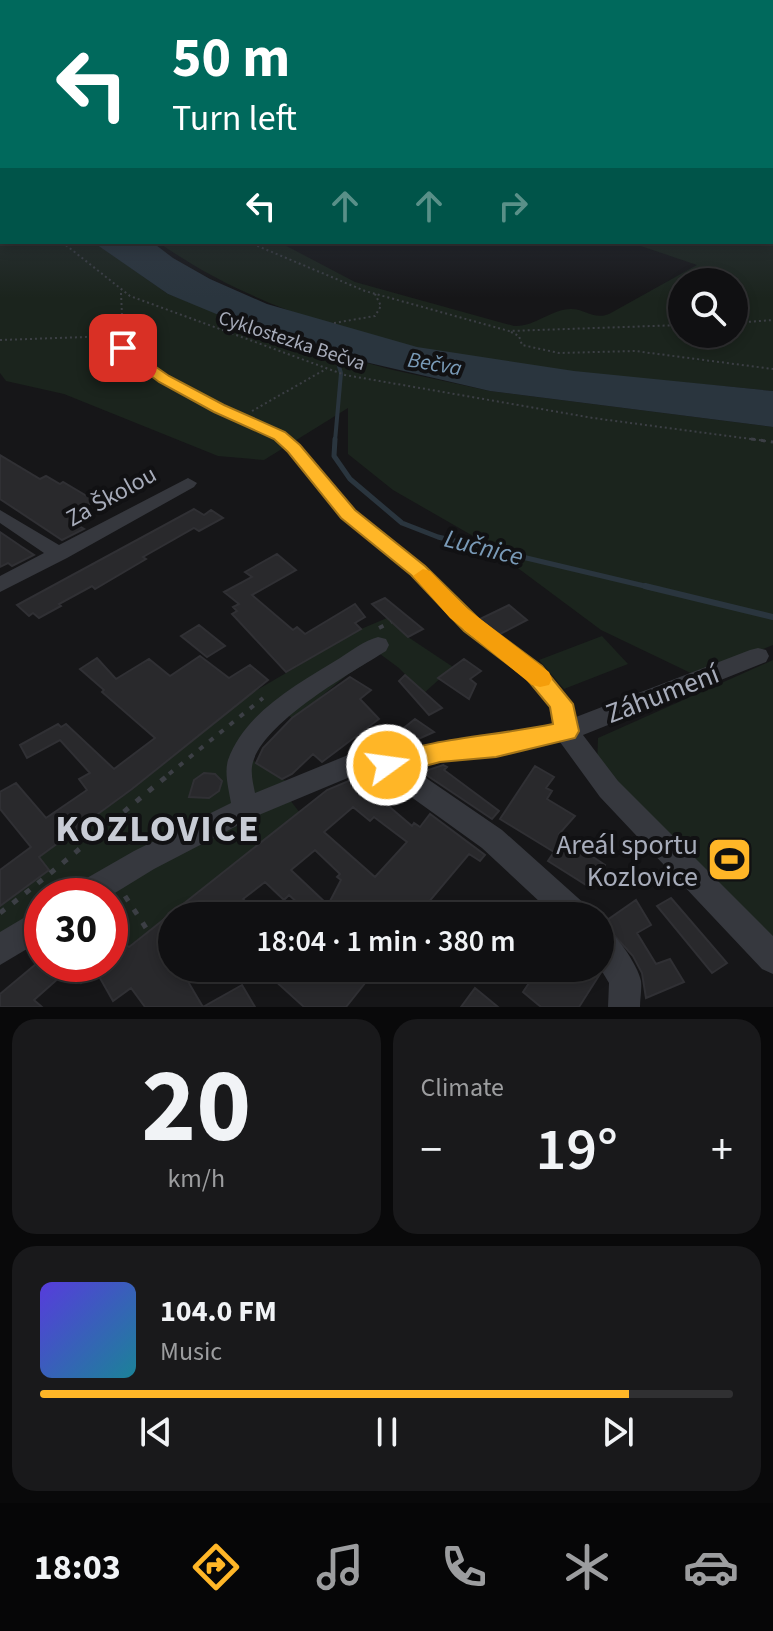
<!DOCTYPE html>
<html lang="en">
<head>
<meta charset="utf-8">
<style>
  :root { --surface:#101012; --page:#19191b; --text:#f1f3f6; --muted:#9c9d9f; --line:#303032; --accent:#ffb627 }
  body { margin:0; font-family:"Source Sans 3",sans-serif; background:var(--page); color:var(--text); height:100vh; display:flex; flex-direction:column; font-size:30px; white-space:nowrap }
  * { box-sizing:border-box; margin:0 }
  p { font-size:26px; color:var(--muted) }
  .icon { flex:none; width:44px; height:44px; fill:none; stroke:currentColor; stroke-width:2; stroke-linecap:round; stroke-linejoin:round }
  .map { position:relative; height:1007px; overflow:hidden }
  .side { display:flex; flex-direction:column; gap:12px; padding:12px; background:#09090a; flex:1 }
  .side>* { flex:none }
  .guide { position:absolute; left:0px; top:0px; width:774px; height:244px; box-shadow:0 4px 12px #0003,0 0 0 2px var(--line); background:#00695c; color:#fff; overflow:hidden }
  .tools { position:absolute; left:668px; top:268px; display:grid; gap:16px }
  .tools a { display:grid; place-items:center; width:80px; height:80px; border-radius:50%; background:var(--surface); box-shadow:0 4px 12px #0003,0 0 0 2px var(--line); font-size:40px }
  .speed { position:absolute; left:24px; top:878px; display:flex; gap:16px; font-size:40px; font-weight:700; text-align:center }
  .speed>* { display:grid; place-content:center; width:104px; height:104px; border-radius:50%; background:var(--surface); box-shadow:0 4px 12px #0003,0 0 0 2px var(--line); line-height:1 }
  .speed .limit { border:12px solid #d22; background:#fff; color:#111 }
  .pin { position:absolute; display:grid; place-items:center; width:68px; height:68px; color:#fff; margin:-34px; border-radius:16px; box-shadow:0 4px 12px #0006 }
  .me { position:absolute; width:88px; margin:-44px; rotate:76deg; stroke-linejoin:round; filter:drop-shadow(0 0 6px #0008) }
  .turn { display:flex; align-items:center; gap:28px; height:168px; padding:0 40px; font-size:36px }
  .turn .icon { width:104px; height:104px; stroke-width:2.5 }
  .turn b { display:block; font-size:56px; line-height:68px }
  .lanes { display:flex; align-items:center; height:76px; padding:0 40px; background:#0003; justify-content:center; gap:40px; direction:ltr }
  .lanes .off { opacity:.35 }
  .big { font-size:60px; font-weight:600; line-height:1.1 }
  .side .widget { flex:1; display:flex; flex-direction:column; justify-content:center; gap:12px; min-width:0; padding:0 28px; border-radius:24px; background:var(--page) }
  .side .dial { align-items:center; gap:0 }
  .dial b { font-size:104px; line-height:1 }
  .song { display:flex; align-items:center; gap:24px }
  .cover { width:96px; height:96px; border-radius:12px; background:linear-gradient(135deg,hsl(250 70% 55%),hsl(190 70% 35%)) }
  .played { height:8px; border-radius:4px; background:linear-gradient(90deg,var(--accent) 85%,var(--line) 85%) }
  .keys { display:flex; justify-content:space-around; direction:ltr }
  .heat { display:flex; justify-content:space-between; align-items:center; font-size:44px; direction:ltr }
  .side .tiles { flex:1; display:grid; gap:12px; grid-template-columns:1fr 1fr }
  .widget:last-child { grid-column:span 2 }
  .trip { position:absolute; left:158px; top:902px; width:456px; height:80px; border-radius:40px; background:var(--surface); box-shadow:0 4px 12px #0003,0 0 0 2px var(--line); font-weight:600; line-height:80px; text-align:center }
  .menu { display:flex; height:128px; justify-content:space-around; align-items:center; background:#060607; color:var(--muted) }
  .menu .icon { width:56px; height:56px }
  .menu .selected { color:var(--accent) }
  .menu b { font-size:36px; color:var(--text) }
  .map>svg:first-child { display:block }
</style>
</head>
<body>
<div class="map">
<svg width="773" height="1007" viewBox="0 0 773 1007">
  <rect width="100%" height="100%" fill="#161618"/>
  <path fill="#1b241d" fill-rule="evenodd" d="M773,157V391C569,370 330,364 158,242H279L355,282L514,326C535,327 551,309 571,309C586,309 593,320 609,314L697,265L629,242H772ZM682,282H734V334H682Z
    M0,170L2,242H94L168,294L311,348L393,370L490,391L773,427V645L697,676L601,630L480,540L393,490L348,454V408L264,460L218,456L64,394L6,381L0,373Z
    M387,618L408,637L453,667L424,693L399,668L380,654L347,675L294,719L287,715L249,758L286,781L290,800L300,813L129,946L110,933V896H42V922L0,950V906L49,870L39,857L132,790L250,694L361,629Z
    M602,636L628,664L564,689L539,660Z
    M773,660V958L597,767L598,738Z"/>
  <path fill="#2a353e" d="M93,242H152L173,258L210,279L267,304L417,347L574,371L773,391V427L490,391L335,355L226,318L168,294Z"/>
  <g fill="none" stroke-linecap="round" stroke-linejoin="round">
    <path stroke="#2a353e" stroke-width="4" d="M334,350L341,373L335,441"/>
    <path stroke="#2a353e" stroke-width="5" d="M335,439L334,456L350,479L402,523L438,537L653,588"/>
    <path stroke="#2a353e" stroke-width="6" d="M645,586L773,617"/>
  </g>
  <path fill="#29292c" stroke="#303034" stroke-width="2" fill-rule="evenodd" d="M0,455L40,479L46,476L60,484L63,482L95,501L73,514L77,517L71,521L84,529L62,540L0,499Z
    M194,509L204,515L211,510L223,518L199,531L194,528L143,557L146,559L95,589L92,586L59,604L61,606L39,618L33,613L29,616L17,605Z
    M0,532L22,547L34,555L12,566L8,563L0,567Z
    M277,554L296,570L252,595L293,630L297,627L305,634L355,604L365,617L355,623L361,629L286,672L232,614L237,611L233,607L239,604L224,592L252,577L245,572Z
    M385,598L423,629L408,637L372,604Z
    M509,605L527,620L498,635L480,619Z
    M199,625L225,646L207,657L181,636Z
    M200,656L229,678L250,665L268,680L132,789L39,857L49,870L0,906V870L31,847L0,809V792L16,783L46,818L87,790L79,779L90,773L60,740L27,758L20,745L58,724L61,727L66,724L114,769L155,738L102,692L104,690L80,669L97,658L116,679L149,659L170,676Z
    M464,659L481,671L470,679L476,684L469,699L438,678Z
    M405,675L442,708L429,715L399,681Z
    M350,677L371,690L360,699L379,719L322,762L313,754L292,774L282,779L256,763L263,748L292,718Z
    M415,719L434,732L396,749L375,751Z
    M443,765L447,767L444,770L499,811L492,819L422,772Z
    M535,766L554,777L546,788L552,791L547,799L575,816L559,834L605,865L591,888L548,861L554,852L500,819Z
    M204,773L215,774L222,781L219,791L209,798L189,797L194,780Z
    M351,780H358L412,826L414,823L420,827L430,814L485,855L480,861L469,854L417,916H312L289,895L284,900L265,882L243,899L260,916H203L200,913L202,916H172V968H180L203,1007H145L131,988L113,1001L96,971L81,983L70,968L34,1000L42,1007H0V994L36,964H110V933L129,947L327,790ZM353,807L370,821L374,817L407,842L375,877L324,832ZM315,850L340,874L337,877L341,880L328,905L291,870Z
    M671,898L727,963L712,973L657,906Z
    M636,900L651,925L637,933L656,964L670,959L684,982L646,998L642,973L633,956L603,923Z
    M261,968H377L346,1007H304Z
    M539,968H597L600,974L579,1007H541L523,992Z
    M242,985L255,1007H203Z
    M475,988L498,1007H461Z"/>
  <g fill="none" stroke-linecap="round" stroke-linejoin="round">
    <path stroke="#3c3f45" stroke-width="2" stroke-dasharray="2 3" stroke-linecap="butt" d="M62,242L130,296L345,375L593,418L766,441
      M248,242L365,291L509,331L682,325
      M121,293L123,337
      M334,323L375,316L381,306L375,294
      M734,323L773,320
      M511,332L519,336L522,345L559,353L635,351L773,369
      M0,340L86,337L114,340
      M252,411L326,369"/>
    <path stroke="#3c3f45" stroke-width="3" stroke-dasharray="4 6" stroke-linecap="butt" d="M751,439L773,442"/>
    <path stroke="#3c3f45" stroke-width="4" stroke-dasharray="5 8" stroke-linecap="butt" d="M379,628L391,622
      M169,774L263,698"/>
    <path stroke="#3c3f45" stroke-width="5" stroke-dasharray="6 10" stroke-linecap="butt" d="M125,896L148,931
      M0,913C59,868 114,819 172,772"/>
    <path stroke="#36383e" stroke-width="7" d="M123,348C172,385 223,411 279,435L284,441"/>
    <path stroke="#36383e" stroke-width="9" d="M283,439L348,514L435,588"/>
    <path stroke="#36383e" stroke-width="11" d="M433,586L472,625L544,682L561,704L566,731"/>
    <path fill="#36383e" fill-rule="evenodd" d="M188,478L197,483L194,487L67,558L0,592V576L44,553L0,523V510L59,545Z
      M378,637L386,639L389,645L386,651C351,673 265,721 253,762C250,772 253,783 255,793L348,755L387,754L440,742L496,736L563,722L750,650L758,648L766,650L769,656L766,662L583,735L618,781L773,936V974L762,969L600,797L560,742L496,756L440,762L413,769L502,830L587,906L591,916H555L482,848L382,776L350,777L254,817L154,869L110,896H68L73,886L134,851L231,803C229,790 224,774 228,760C245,712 299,683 340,658C352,650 364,641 378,637Z
      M42,907V940L0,965V932Z
      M600,924C614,930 638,965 641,981C642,989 640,999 640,1007H608L609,983L600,968Z"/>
  </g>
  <linearGradient id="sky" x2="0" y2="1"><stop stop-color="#0c0c0d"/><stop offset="0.53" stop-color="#363c48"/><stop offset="1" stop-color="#363c48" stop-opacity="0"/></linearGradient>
  <rect width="773" height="298" fill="url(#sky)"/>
  <path fill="#ffb627" stroke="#a67619" stroke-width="2" d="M123,344L169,376L224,405L285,432L300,445L355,510L425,566L480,620L542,666L573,704L579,731L575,738L496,757L440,762L387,776L378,773L374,765L378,758C434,738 495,736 553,724L550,707L526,678L464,631L411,575L341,518L288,452L274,439L214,412L159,382L118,351L116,348Z"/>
  <path fill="#f59e0b" d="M423,569L430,571L465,607L549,672L552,679L549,685L540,687L532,685L450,618L413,576Z"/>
  <defs>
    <symbol id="stadium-square" viewBox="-11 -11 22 22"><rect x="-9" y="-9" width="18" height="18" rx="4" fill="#ffb627" stroke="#111113"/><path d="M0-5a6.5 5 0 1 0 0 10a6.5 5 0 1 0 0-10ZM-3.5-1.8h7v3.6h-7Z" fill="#111"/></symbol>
  </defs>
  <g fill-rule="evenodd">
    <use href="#stadium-square" x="704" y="834" width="51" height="51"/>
  </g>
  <g text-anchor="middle" stroke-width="8" stroke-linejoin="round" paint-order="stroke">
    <g font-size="20" fill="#a7acba" stroke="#111113">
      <text transform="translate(292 340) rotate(18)" y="7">Cyklostezka Bečva</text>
    </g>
    <g font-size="22" font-style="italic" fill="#7a9bb8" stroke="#111113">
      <text transform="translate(435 363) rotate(10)" y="8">Bečva</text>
    </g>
    <g font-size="24" fill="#a7acba" stroke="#111113">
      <text transform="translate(111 496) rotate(-29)" y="8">Za Školou</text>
    </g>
    <g font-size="26" font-style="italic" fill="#7a9bb8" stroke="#111113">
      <text transform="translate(484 547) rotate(14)" y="9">Lučnice</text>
    </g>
    <g font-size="28" fill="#a7acba" stroke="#111113">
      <text transform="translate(662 693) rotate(-21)" y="10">Záhumení</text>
    </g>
    <g font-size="28" fill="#a7acba" stroke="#111113" text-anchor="end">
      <text x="698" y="854">Areál sportu<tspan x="698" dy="32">Kozlovice</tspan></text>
    </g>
    <g font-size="38" font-weight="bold" letter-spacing="2" fill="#c8ccd5" stroke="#111113">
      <text x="158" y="841">KOZLOVICE</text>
    </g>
  </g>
</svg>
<div class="tools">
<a><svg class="icon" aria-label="search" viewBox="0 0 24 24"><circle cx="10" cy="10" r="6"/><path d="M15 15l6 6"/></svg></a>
</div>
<div class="speed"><div class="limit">30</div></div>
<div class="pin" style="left:123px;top:348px;background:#d93025"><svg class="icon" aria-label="arrive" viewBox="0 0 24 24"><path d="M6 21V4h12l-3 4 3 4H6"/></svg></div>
<svg class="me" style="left:387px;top:765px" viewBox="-20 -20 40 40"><circle r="17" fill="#ffb627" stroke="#fff" stroke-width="3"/><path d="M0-11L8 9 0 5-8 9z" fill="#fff"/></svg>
<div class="trip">18:04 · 1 min · 380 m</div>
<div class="guide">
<div class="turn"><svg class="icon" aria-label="left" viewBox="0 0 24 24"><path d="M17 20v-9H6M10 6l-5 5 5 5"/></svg><div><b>50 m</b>Turn left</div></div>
<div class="lanes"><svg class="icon" aria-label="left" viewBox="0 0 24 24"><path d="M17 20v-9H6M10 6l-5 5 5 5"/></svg><svg class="icon off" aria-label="ahead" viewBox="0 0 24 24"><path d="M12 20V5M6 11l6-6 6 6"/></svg><svg class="icon off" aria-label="ahead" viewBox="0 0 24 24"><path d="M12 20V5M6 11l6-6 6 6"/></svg><svg class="icon off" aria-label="right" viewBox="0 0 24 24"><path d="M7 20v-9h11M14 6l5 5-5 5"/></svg></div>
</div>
</div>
<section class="side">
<div class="tiles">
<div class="widget dial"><b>20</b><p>km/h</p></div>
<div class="widget"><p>Climate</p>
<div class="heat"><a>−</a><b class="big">19°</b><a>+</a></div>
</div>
<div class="widget">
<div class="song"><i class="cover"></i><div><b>104.0 FM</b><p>Music</p></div></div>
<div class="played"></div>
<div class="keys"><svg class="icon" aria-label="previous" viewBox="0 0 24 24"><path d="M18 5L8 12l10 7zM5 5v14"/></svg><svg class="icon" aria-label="pause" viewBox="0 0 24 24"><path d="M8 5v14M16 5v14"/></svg><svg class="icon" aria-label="next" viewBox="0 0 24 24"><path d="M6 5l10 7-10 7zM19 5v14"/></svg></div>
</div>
</div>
</section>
<nav class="menu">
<b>18:03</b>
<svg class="icon selected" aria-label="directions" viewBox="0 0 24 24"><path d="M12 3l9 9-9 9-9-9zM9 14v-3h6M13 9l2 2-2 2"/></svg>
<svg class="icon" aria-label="music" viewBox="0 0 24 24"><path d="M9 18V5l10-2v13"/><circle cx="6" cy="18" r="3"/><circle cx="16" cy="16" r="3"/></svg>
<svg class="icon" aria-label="phone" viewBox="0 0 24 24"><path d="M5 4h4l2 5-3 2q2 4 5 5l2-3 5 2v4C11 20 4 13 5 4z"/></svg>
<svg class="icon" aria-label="climate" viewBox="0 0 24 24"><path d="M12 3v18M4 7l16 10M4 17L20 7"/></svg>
<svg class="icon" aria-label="car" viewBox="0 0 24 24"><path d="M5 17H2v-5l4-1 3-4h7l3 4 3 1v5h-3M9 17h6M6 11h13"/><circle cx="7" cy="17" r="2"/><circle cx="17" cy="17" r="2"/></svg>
</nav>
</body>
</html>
